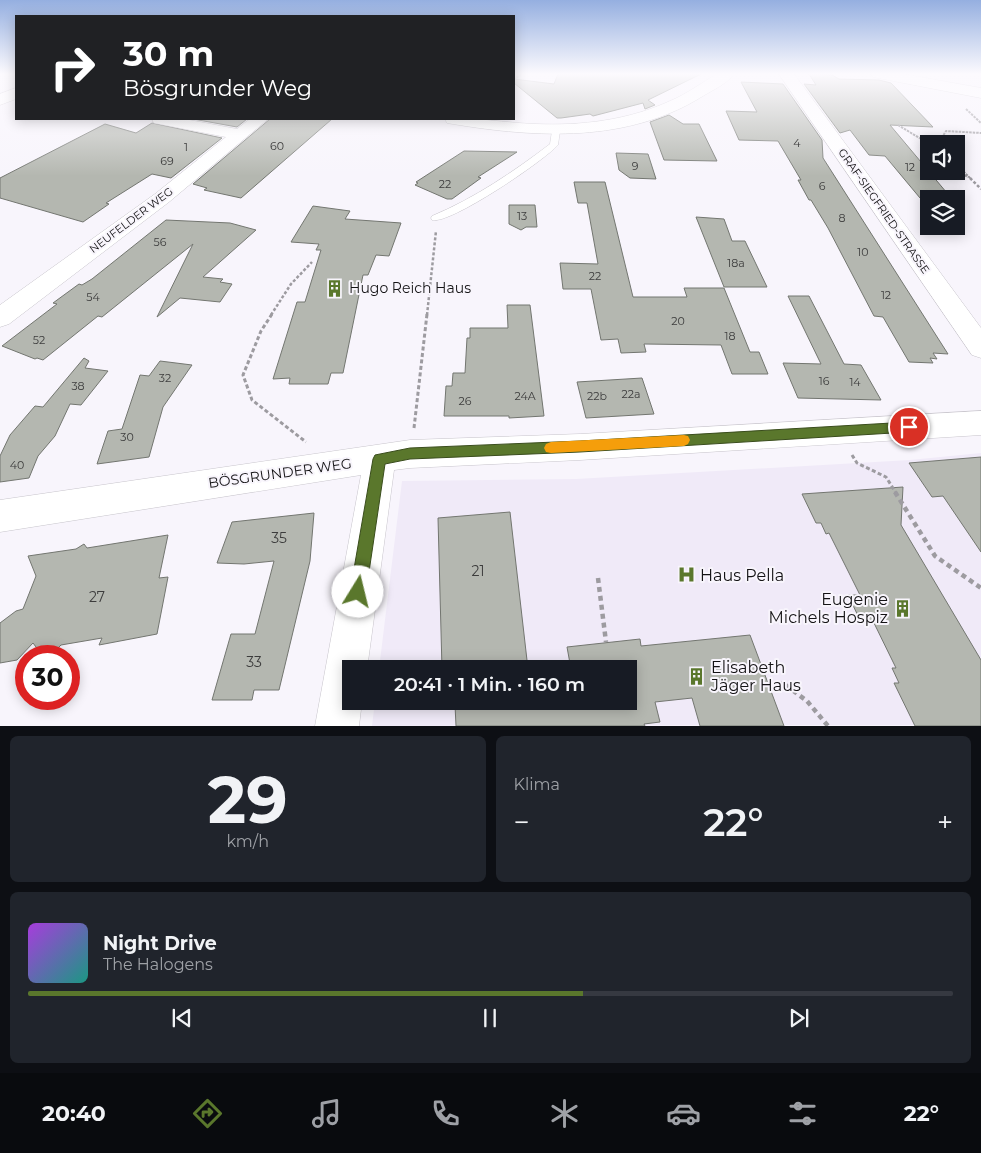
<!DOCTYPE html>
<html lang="de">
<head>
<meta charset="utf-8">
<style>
  :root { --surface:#171b24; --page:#20242c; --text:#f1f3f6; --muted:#9ea1a6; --line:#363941; --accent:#5a772c }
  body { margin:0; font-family:Montserrat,sans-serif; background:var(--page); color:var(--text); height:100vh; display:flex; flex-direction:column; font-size:19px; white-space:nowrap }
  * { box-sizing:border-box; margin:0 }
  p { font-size:16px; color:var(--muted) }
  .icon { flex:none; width:28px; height:28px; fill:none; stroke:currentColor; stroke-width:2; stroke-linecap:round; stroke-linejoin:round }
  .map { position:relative; height:726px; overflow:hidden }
  .panel { display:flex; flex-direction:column; gap:10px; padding:10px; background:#0d0f14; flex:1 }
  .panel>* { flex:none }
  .top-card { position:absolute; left:15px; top:15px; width:500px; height:105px; border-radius:0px; box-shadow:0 2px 12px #0003; background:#202124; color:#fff; overflow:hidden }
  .fabs { position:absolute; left:920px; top:135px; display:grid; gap:10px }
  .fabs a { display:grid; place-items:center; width:45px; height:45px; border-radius:0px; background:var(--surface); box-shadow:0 2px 12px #0003; font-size:25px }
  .speed { position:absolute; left:15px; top:645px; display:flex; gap:10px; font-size:25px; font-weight:700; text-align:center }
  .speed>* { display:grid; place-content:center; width:65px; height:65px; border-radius:50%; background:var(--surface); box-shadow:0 2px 12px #0003; line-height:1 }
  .speed .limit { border:8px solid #d22; background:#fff; color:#111 }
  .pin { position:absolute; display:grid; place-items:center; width:42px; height:42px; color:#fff; margin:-21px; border:2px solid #fff; border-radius:50%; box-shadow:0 1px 5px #0007 }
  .me { position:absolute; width:55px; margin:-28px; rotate:9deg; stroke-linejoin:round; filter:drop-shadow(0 0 4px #0008) }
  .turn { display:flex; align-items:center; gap:18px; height:105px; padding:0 25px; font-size:22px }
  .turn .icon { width:65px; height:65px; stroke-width:2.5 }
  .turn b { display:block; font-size:35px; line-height:42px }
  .big { font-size:38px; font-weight:600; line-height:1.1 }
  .panel .card { flex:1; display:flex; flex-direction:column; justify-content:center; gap:8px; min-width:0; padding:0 18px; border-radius:8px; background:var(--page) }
  .panel .dial { align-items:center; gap:0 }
  .dial b { font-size:65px; line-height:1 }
  .song { display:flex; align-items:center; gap:15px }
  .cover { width:60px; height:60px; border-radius:8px; background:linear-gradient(135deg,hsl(280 70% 55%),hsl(170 70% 35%)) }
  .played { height:5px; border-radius:2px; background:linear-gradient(90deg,var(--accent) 60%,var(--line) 60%) }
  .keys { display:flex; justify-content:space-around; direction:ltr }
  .heat { display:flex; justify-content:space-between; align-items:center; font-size:28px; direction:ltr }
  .panel .tiles { flex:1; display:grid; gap:10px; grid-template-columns:1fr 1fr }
  .card:last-child { grid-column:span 2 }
  .trip { position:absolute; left:342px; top:660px; width:295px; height:50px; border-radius:0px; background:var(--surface); box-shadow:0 2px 12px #0003; font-weight:600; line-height:50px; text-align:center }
  .menu { display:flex; height:80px; justify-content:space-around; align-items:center; background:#090b0e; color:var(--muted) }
  .menu .icon { width:35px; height:35px }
  .menu .selected { color:var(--accent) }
  .menu b { font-size:22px; color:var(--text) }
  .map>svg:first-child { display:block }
</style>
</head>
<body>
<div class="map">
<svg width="981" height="726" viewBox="0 0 981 726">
  <rect width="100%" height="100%" fill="#f8f5fc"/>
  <path fill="#f0eaf8" d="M981,453V725L372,726L375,701H629V669H379L402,481L576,479L910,460Z"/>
  <path fill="#b4b7b0" stroke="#737670" d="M558,74H701L648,100L655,105L645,109L643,103L593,116L590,114L561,118H557L514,83V79L554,84Z
    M809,74L832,75L839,79L879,80L891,83L933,127L890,125L952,199L920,198L885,156L869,155L850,130L840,133L804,84L816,85Z
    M741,82L783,84L822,140L823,158L948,354L933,353L937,359L930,358L933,363L909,362L883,317L874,316L828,228L811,200H809L798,180H801L778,141L739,140L726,111L757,112Z
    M669,115L683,124H699L717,161L664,160L650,122Z
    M193,119H247L237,127Z
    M270,119H332L241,198L204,190L207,188L193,184Z
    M152,123L222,138L171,178L152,174L106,203L109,204L83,222L0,198V178L105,124L136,133Z
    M464,151L517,152L478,177L481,178L452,199H447L415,185L418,183L416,182Z
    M616,153L648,154L656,179L630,178L619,170Z
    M574,182H605L633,297H687L684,288H724L750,352H759L768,374H732L721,345L644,344L646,352L621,353L618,339L601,340L591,289H563L560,263L598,264L587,203H578Z
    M509,205H535L537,227H526L521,230L509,224Z
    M313,206L350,211L345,219L401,223L389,256L376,255L368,275H363L343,373H331L328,384H289L290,378L273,379L297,302H305L321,250H316L319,244L291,242Z
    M696,217L724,219L732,241H745L767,287H724Z
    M166,220L230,223L256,230L203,277L223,279L220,282L232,284L220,302L180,298L157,317L193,244L102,317L98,316L43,360L37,358L35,359L2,346L57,304L53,303L79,284L82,285L92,279Z
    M788,296H809L844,364L861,365L881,400L798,398L783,363L821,364Z
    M507,305H530L544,416L509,418V416H444L446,386H452L453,373H465L467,338H470V328H508Z
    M84,358L89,361L85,368L108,371L81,405L70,404L55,436L38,456L29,478L0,482V456L10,435L35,406L43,407Z
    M160,361L192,365L163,407L149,457L97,464L108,431L122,429L140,375L149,376Z
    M642,378L654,414L586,418L577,382Z
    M981,457V552L943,496L932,497L909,463Z
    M903,487L901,525L981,660V726H915L894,683H899L892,668H896L873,621L861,622L848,595H860L829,533L826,534L821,523H816L802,494Z
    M510,512L528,669H442L438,518Z
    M314,513L310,561L279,690H254L252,700H212L231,634H255L274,561L244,564L217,563L232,522Z
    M168,535L159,578L168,577L157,634L99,645L102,638L61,645L53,653L42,655L33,643L17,660L0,663V623L16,611L23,609L36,576L28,556L76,549L84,544L87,548Z
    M750,635L784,726H700L692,698L655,702L660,722L644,724L645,726H456L455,705L443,706V701H629V669H571L567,647L640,639L641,646Z"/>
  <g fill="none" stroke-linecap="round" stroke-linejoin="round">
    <defs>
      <path id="lane" d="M556,128L560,131L558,145C545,160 450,225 432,220L431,218L432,216C475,198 513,172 550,144L552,131Z"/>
      <path id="street" d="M717,74H734C728,83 713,90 703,96C628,143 537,138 453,124L447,123L445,119C475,117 505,123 536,124C581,126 629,120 670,101C687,94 701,83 717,74Z
        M779,74H794L981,328V358L972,355Z
        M16,88V99L0,105V94Z
        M152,119H184L237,129L250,119H268L169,202L9,324L0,327V305L155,194L226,137L154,123Z
        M981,411V435L580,460L410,468L394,470L367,669H351V701H362L359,726H315L361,475L0,532V500L410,440L580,434Z"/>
      <path id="secondary" d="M871,74H903L981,88V98L878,78L873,77Z"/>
    </defs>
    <use href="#lane" stroke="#c7c4cb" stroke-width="1"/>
    <use href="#street" stroke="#c7c4cb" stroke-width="1"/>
    <use href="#secondary" stroke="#c7c4cb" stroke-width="1"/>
    <path stroke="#9d9ba0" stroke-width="2" stroke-dasharray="2.5 1" stroke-linecap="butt" d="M514,80L521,74
      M966,109L981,123
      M898,125L926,142L934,144
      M938,144L946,131L981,133
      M956,164L971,179
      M955,171L968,177"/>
    <path stroke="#9d9ba0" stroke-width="2.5" stroke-dasharray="3 2" stroke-linecap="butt" d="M970,178L981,189
      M271,315L291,284L312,262
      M427,315L436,231"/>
    <path stroke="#9d9ba0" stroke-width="3" stroke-dasharray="4 2.5" stroke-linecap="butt" d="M272,314L261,331L243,375L252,400L306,442
      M414,428L427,314
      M852,455L857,463L886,477L896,493"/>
    <path stroke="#9d9ba0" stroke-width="4.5" stroke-dasharray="5 4" stroke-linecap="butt" d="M895,492L935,556L981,588
      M598,578L606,642
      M768,683L784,684L807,701L828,726"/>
    <use href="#lane" fill="#fff" fill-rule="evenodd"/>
    <use href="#street" fill="#fff" fill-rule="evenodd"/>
    <use href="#secondary" fill="#fff" fill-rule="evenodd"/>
  </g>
  <linearGradient id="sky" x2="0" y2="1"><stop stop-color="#95afe0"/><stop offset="0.42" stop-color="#fcfafe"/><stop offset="1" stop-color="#fcfafe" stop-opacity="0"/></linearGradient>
  <rect width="981" height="176" fill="url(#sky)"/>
  <path fill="#5a772c" stroke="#3a4d1d" d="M909,422L914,423L915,427L914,430L909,432L580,452L410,459L385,464L366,592L364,598L358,600L353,598L350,592L373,459L375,455L410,448L580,441Z"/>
  <path fill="#f59e0b" d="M684,435L688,436L690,440L688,444L684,446L551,453L546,452L544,448L546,444L551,442Z"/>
  <defs>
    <symbol id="building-bare" viewBox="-9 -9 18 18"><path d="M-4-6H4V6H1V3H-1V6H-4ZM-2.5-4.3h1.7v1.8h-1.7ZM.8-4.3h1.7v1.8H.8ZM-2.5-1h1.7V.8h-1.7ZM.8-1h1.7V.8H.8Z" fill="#5a772c" stroke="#f8f5fc" stroke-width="2.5" paint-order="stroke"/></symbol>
    <symbol id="hospital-bare" viewBox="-9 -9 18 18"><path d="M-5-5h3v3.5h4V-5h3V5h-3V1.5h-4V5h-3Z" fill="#5a772c" stroke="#f8f5fc" stroke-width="2.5" paint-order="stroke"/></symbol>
  </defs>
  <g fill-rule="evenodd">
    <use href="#building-bare" x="322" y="276" width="25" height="25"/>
    <use href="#hospital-bare" x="674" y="562" width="25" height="25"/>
    <use href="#building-bare" x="890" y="596" width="25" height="25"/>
    <use href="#building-bare" x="684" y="664" width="25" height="25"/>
  </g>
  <g text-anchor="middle" stroke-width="4" stroke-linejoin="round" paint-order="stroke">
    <g font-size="11" fill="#3c3c3c">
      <text x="797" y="147">4</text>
      <text x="277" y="150">60</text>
      <text x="186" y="151">1</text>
      <text x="167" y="165">69</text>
      <text x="635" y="170">9</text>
      <text x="910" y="171">12</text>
      <text x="445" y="188">22</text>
      <text x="822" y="190">6</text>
      <text x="522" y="220">13</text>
      <text x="842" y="222">8</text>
      <text x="160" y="246">56</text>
      <text x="863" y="256">10</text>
      <text x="736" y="267">18a</text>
      <text x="595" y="280">22</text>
      <text x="886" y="299">12</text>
      <text x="93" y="301">54</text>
      <text x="678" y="325">20</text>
      <text x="730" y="340">18</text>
      <text x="39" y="344">52</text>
      <text x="165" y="382">32</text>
      <text x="824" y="385">16</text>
      <text x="855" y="386">14</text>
      <text x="78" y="390">38</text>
      <text x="631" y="398">22a</text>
      <text x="525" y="400">24A</text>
      <text x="597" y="400">22b</text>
      <text x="465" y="405">26</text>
      <text x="127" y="441">30</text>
      <text x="17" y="469">40</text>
    </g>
    <g font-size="11" fill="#141315" stroke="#f8f5fc">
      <text transform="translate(884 211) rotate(55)" y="4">GRAF-SIEGFRIED-STRASSE</text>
      <text transform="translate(131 220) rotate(-37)" y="4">NEUFELDER WEG</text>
    </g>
    <g font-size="14" fill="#141315" stroke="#f8f5fc" text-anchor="start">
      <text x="349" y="293">Hugo Reich Haus</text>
    </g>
    <g font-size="14" fill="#141315" stroke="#f8f5fc">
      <text transform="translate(280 473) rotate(-8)" y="5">BÖSGRUNDER WEG</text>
    </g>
    <g font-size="14" fill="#3c3c3c">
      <text x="279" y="543">35</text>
      <text x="478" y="576">21</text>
      <text x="97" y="602">27</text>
      <text x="254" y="667">33</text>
    </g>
    <g font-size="16" fill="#141315" stroke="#f8f5fc" text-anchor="start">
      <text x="700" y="581">Haus Pella</text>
      <text x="888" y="605" text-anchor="end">Eugenie<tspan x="888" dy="18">Michels Hospiz</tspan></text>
      <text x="711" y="673">Elisabeth<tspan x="711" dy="18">Jäger Haus</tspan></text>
    </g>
  </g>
</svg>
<div class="fabs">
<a><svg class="icon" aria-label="sound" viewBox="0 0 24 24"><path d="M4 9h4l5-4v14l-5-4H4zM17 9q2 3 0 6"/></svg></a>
<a><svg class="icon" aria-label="layers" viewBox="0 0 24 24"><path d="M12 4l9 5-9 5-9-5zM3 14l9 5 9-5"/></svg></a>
</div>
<div class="speed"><div class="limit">30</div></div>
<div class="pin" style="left:909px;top:427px;background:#d93025"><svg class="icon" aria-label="arrive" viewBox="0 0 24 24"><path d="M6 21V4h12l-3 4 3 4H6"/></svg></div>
<svg class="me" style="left:358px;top:592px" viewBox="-20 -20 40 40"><circle r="19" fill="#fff"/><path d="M0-13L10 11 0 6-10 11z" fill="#5a772c"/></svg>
<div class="trip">20:41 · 1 Min. · 160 m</div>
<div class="top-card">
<div class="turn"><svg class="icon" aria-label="right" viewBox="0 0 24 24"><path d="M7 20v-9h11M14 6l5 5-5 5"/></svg><div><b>30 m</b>Bösgrunder Weg</div></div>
</div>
</div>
<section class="panel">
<div class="tiles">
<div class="card dial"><b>29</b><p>km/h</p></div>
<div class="card"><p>Klima</p>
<div class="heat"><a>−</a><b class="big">22°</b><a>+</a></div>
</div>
<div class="card">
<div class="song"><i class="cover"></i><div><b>Night Drive</b><p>The Halogens</p></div></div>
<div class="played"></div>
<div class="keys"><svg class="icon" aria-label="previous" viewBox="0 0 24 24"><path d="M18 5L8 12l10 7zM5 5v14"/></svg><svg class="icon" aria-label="pause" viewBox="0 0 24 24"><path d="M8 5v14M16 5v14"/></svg><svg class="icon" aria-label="next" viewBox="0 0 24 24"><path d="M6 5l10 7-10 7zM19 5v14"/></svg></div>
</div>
</div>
</section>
<nav class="menu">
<b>20:40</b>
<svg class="icon selected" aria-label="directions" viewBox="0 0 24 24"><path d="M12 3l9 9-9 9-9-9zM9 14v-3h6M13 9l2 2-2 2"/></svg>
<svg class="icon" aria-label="music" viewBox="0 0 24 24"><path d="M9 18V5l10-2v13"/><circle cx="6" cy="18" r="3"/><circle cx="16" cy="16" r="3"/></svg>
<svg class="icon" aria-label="phone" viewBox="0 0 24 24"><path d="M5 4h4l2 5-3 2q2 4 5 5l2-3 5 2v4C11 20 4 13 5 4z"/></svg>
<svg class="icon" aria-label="climate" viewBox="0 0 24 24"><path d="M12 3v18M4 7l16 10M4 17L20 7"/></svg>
<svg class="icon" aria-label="car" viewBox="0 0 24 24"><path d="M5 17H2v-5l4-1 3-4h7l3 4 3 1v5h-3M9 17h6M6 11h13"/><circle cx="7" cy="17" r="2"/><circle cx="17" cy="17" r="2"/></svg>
<svg class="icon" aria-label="filters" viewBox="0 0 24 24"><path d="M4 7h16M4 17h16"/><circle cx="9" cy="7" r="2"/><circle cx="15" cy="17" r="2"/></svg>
<b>22°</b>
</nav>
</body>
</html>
